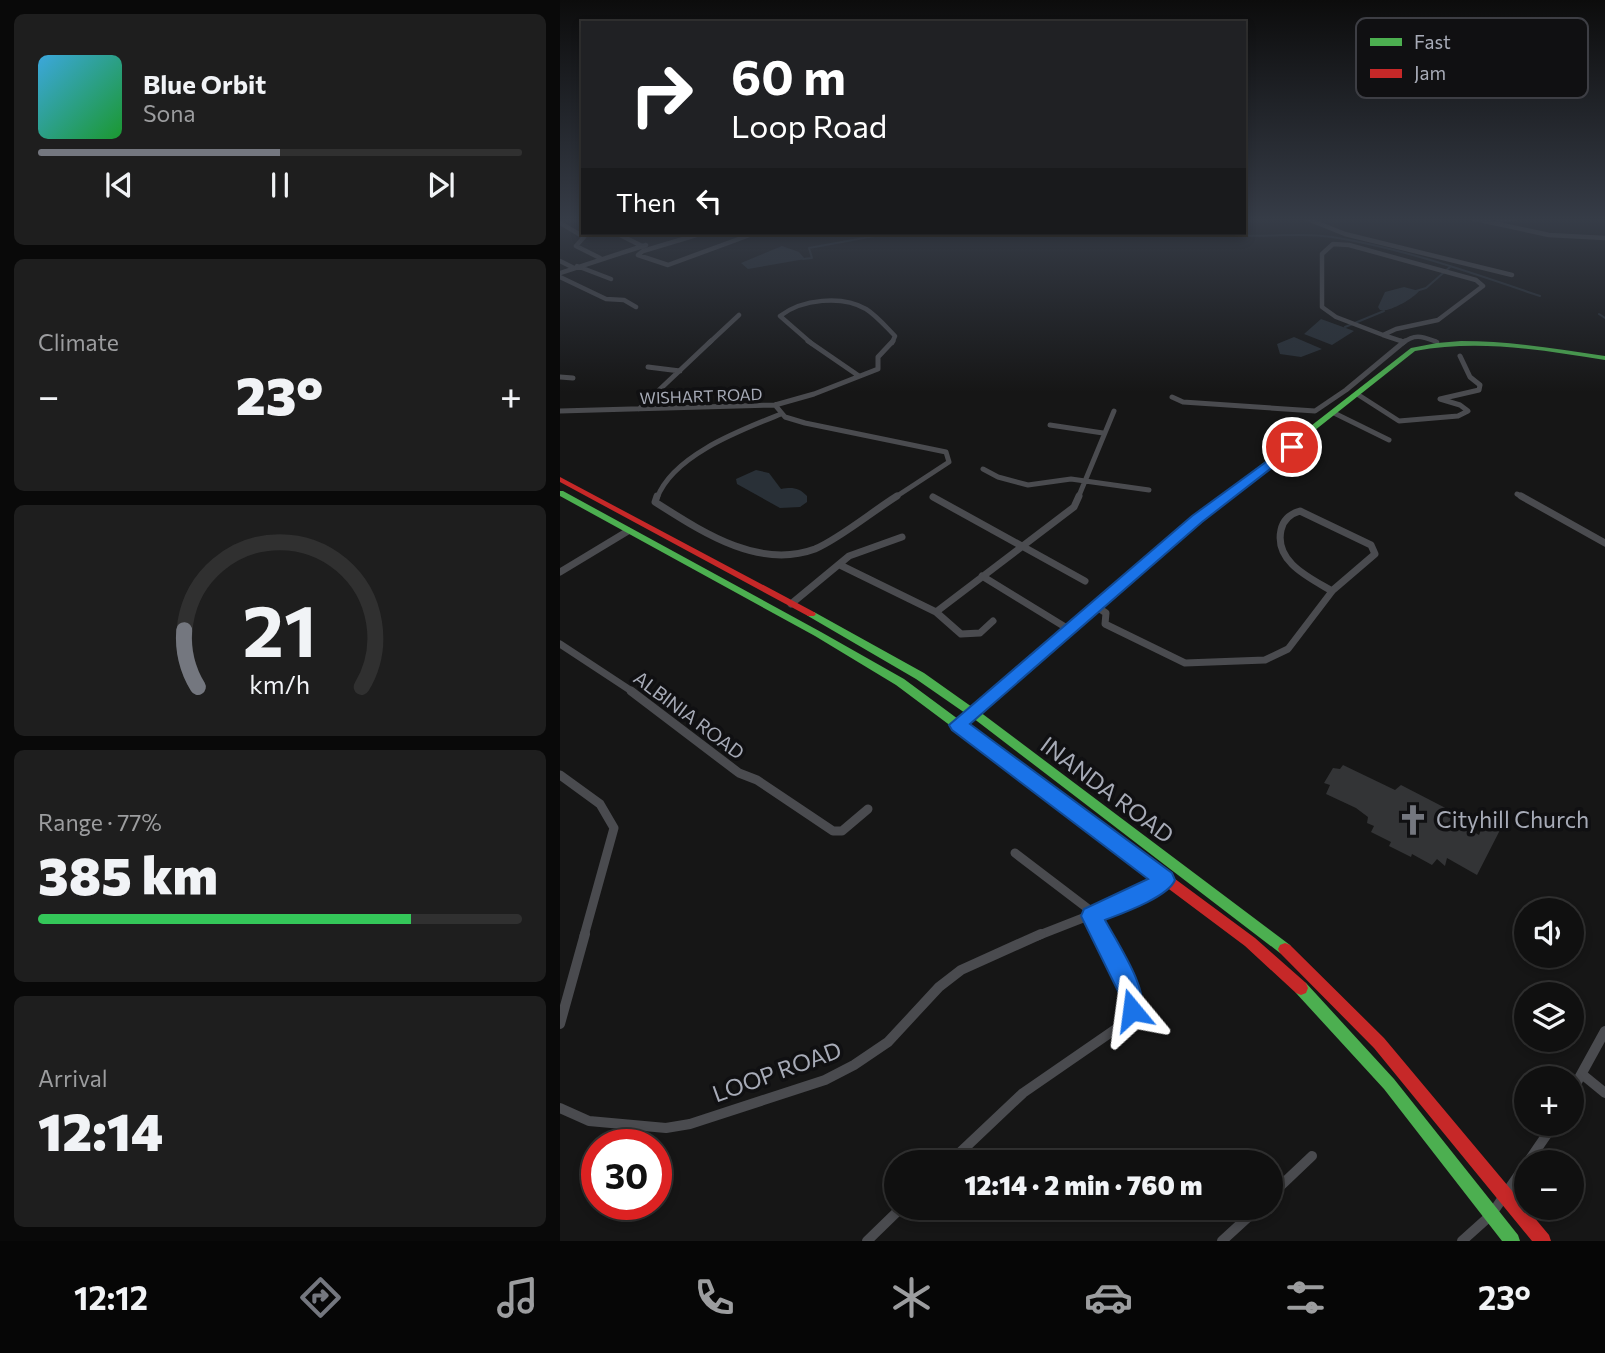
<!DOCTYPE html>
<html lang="en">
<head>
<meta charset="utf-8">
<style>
  :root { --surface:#101010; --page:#1e1e1e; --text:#f1f3f6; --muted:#9c9d9f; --line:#303030; --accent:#74777f }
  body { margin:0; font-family:Commissioner,sans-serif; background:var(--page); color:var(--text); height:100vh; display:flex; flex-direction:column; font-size:26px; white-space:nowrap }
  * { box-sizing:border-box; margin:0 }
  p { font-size:23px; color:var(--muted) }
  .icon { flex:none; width:38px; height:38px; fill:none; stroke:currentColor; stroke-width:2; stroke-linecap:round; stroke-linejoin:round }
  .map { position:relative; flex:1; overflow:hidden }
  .panel { display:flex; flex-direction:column; gap:14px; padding:14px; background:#090909; width:560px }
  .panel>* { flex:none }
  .guide { position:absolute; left:21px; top:21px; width:665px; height:214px; border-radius:0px; box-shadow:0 4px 10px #0003,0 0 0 2px var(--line); background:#202124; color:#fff; overflow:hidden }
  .buttons { position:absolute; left:954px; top:898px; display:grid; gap:14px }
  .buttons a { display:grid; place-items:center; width:70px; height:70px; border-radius:50%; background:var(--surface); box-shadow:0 4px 10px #0003,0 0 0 2px var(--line); font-size:35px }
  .speed { position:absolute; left:21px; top:1129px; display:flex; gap:14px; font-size:35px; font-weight:700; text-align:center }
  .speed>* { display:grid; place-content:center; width:91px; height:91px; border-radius:50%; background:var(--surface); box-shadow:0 4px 10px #0003,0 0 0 2px var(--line); line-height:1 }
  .speed .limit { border:10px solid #d22; background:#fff; color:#111 }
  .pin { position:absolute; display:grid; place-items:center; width:60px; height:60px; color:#fff; margin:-30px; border:4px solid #fff; border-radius:50%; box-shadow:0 2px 7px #0007 }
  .me { position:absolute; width:77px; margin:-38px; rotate:344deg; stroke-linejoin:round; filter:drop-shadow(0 0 5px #0008) }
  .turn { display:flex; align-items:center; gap:24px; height:147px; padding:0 35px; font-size:32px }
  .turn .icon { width:91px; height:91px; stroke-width:2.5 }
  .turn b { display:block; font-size:49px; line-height:60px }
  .then { display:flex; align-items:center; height:66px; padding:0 35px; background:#0003; gap:14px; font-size:26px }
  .big { font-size:52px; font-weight:800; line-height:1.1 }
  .panel .widget { flex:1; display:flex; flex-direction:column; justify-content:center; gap:10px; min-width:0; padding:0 24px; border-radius:10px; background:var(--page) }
  .panel .dial { align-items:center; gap:0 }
  .dial svg { height:182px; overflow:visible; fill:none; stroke:var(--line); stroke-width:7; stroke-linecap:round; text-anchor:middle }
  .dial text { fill:var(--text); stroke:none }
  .song { display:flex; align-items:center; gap:21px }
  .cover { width:84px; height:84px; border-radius:10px; background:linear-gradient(135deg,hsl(200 70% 55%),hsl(130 70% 35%)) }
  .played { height:7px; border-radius:4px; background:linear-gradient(90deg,var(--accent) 50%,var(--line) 50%) }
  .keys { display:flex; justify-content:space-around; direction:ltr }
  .heat { display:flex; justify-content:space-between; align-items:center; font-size:38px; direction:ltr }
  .charge { height:10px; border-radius:5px; background:linear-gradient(90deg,#34c759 77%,var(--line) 0) }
  .trip { position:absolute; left:324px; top:1150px; width:399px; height:70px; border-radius:35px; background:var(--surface); box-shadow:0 4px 10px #0003,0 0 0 2px var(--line); font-weight:800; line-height:70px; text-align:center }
  .tab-bar { display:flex; height:112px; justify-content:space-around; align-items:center; background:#060606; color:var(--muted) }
  .tab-bar .icon { width:49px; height:49px }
  .tab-bar .on { color:var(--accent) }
  .tab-bar b { font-size:32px; color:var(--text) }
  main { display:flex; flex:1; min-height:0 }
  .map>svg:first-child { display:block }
</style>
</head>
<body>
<main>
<section class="panel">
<div class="widget">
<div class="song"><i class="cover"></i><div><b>Blue Orbit</b><p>Sona</p></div></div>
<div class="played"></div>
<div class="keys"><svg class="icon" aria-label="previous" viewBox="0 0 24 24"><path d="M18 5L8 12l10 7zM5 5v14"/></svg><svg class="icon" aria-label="pause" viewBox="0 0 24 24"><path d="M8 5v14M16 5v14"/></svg><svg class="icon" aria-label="next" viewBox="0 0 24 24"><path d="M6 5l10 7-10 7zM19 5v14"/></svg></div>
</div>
<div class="widget"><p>Climate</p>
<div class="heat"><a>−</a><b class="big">23°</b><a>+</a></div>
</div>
<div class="widget dial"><svg viewBox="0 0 100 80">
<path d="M14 69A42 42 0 1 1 86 69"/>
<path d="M14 69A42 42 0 0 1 8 44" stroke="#74777f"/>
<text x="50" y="56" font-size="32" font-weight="700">21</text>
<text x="50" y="72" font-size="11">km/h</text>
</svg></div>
<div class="widget"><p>Range · 77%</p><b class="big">385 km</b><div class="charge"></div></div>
<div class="widget"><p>Arrival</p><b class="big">12:14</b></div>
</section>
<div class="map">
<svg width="1045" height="1241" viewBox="0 0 1045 1241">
  <rect width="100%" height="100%" fill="#161616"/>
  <path fill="#293037" d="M222,246L239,252L245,259L188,269L181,263Z
    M844,287L859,291C853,299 828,313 820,310L818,307L825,292Z
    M761,319L794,331L772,345L744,334Z
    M734,337L762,349L741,357L720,354L717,344Z
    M196,470L209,473L221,489C233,487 239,488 247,496V502L240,507L220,508L177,484L176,479Z"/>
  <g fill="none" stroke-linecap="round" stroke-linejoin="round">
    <path stroke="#293037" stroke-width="2" d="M664,233C700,240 735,231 772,237C842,248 912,273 980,296
      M243,259L252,258L249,248L331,233
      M856,291L866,288L890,267
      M1039,314L1045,318
      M785,327L824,311"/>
  </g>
  <path fill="#333436" d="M783,765L835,790L841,785L899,815L898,822L919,835L924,822L940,830L917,875L887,858L885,866L877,859L872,865L852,854L851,857L829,846L831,842L811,832L814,826L807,823L808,817L796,808L766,794L770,785L764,783L773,768L780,769Z"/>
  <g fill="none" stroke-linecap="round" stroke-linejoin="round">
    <path stroke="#4a4b4f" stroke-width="4.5" d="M745,218L785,234L952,275
      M910,218L989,235L1045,238
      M937,221L957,218
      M0,223L24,237L16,246L40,258
      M56,233L82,246
      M143,233L83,251L78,255L108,265L195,233
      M773,244L789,245L916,280L923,286L878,320L836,329L823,335L776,317L762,307V254Z
      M0,261L14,268
      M17,266L51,279
      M0,273L86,245
      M0,277L46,299L64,300L76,307
      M823,335L844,342
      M149,343L179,315
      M251,343L220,316C242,299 282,295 306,309C317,316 326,327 335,336L332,343
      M843,343C855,333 863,337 877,342"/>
    <path stroke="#4a4b4f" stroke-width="5" d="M248,341L299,376
      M841,341L844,342
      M88,367L120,371
      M0,377L13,378
      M797,394L839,421L898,416L908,411L900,405L880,399L919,390L920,385L910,377L900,356
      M612,397L623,402L755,411L786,390L845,341
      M215,405L225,417L245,423L386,452L389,462L334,498
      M79,409L151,341
      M0,411L215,405L254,394L318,369V357L333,341
      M774,413L829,440
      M490,425L543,433
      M423,469L438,477L468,485L511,479L589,490
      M957,494L964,498
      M97,498C113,455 181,430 221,414
      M518,498L554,411"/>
    <path stroke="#4a4b4f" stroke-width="7" d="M97,496L95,502C141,531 198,570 255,549C279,539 313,511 337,496
      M961,496L1045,543
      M373,497L525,581
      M280,565L376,612L401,634L420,633L433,621
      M0,572L68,531
      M422,576L510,630
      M231,604L289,556L342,537
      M537,607L546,613L545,624L625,663L705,660L728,649L773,590L815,554L811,545L740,511C730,514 723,520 721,530C714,562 750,578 772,591
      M376,612L514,507L519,496
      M0,644L73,692"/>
    <path stroke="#4a4b4f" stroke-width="9" d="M71,691L179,773L197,780L273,831H282L308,809
      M0,775L40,804L54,828L24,936
      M455,853L535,914
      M532,916L542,936
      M477,936L569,900L605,880"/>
    <path stroke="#4a4b4f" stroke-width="10" d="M0,1024L25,934
      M1023,1075L1045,1093
      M1012,1091L1045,1031
      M0,1108L29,1121L106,1128L130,1124L265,1080L294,1065L328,1042L379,987L401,970L481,934
      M390,1162L463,1093L563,1024L573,1010L571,994L541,934
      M968,1162L994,1124
      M710,1196L752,1156
      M307,1241L341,1208
      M662,1241L698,1208
      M902,1241L931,1215L966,1164"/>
    <path fill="#4caf50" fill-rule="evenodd" d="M901,341C950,341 997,349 1045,356V360C981,350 919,339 855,351L640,521L420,712L730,945L732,949L730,953L725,955L720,953L413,718L405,725L538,822L540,826L538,830L534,831L530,830L336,685L255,636L0,496V491H3L261,632L344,679L398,719L405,713L356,679L248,616L246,614L248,612H254L364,673L412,707L634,517L851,348L877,343Z
      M741,981L746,983L834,1079L958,1235L960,1241H942L824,1089L736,993L734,988L736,983Z"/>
    <path fill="#c62828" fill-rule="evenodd" d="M0,477L254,612L256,614L254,616H248L0,482Z
      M534,821L538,822L695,938L746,983L748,988L746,993L741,995L736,993L685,946L530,830L528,826L530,822Z
      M725,943L730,945L824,1038L989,1235L991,1241H972L814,1048L720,953L718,949L720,945Z"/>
  </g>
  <linearGradient id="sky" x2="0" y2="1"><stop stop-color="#0c0c0c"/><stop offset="0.56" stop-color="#363c47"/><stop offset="1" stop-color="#363c47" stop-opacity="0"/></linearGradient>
  <rect width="1045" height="392" fill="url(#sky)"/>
  <path fill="#1a73e8" stroke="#114b97" stroke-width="2" d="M732,443L738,447L736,449L642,522L410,724L612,873L615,880C608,897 563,913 545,920C558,944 591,992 581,1018L572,1021L564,1018L560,995L521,916L524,909L588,879L392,730L389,725L632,516Z"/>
  <defs>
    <symbol id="church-bare" viewBox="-9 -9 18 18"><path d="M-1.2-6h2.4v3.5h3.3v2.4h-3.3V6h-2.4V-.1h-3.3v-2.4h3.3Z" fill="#74777f" stroke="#101012" stroke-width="2.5" paint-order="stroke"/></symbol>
  </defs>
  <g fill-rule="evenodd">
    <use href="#church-bare" x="831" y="798" width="44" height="44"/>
  </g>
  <g text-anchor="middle" stroke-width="7" stroke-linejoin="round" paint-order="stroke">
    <g font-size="16" fill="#a7abb7" stroke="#101012">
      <text transform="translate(141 396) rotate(-2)" y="6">WISHART ROAD</text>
    </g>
    <g font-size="19" fill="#a7abb7" stroke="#101012">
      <text transform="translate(129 715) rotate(37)" y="7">ALBINIA ROAD</text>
    </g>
    <g font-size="23" fill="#a7abb7" stroke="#101012">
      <text transform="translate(547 790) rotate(37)" y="8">INANDA ROAD</text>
      <text transform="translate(217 1072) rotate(-20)" y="8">LOOP ROAD</text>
    </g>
    <g font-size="23" fill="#a7abb7" stroke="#101012" text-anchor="start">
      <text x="876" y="828">Cityhill Church</text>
    </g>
  </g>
  <rect x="796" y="18" width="232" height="80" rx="10" fill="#101012" stroke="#3d3e44" stroke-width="2"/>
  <rect x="810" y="38" width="32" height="8" fill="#4caf50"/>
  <rect x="810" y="69" width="32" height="9" fill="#c62828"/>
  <g font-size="19" fill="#a7abb7">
    <text x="854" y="49">Fast</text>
    <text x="854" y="80">Jam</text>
  </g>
</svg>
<div class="buttons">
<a><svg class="icon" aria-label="sound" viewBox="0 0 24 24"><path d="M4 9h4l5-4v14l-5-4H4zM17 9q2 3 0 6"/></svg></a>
<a><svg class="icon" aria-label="layers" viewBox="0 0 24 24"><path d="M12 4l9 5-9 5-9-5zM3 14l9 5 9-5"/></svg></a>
<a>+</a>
<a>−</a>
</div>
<div class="speed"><div class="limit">30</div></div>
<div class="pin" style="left:732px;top:447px;background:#d93025"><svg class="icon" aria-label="arrive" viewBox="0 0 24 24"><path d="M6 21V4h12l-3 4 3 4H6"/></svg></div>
<svg class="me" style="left:572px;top:1010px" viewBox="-20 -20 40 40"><path d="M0-17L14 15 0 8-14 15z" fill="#1a73e8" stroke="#fff" stroke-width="4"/></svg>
<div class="trip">12:14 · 2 min · 760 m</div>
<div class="guide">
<div class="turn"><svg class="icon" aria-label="right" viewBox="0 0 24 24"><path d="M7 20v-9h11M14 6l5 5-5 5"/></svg><div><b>60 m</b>Loop Road</div></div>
<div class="then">Then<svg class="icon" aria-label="left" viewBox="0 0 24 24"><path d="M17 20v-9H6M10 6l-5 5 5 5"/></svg></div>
</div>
</div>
</main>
<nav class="tab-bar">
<b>12:12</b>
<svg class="icon on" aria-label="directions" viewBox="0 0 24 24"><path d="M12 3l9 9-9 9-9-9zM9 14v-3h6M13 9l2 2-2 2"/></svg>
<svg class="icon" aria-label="music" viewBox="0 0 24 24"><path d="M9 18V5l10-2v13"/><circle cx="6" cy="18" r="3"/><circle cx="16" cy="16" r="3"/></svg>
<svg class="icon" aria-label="phone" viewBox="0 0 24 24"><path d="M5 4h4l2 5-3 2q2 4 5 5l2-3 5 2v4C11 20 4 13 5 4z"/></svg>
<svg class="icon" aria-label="climate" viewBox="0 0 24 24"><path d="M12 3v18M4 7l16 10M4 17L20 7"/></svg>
<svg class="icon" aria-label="car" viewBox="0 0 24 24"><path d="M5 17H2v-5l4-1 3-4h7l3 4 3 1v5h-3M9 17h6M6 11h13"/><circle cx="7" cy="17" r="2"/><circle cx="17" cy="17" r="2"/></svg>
<svg class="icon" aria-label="filters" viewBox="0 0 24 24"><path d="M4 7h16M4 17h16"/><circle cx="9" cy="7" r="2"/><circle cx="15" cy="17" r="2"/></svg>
<b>23°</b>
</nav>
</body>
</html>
